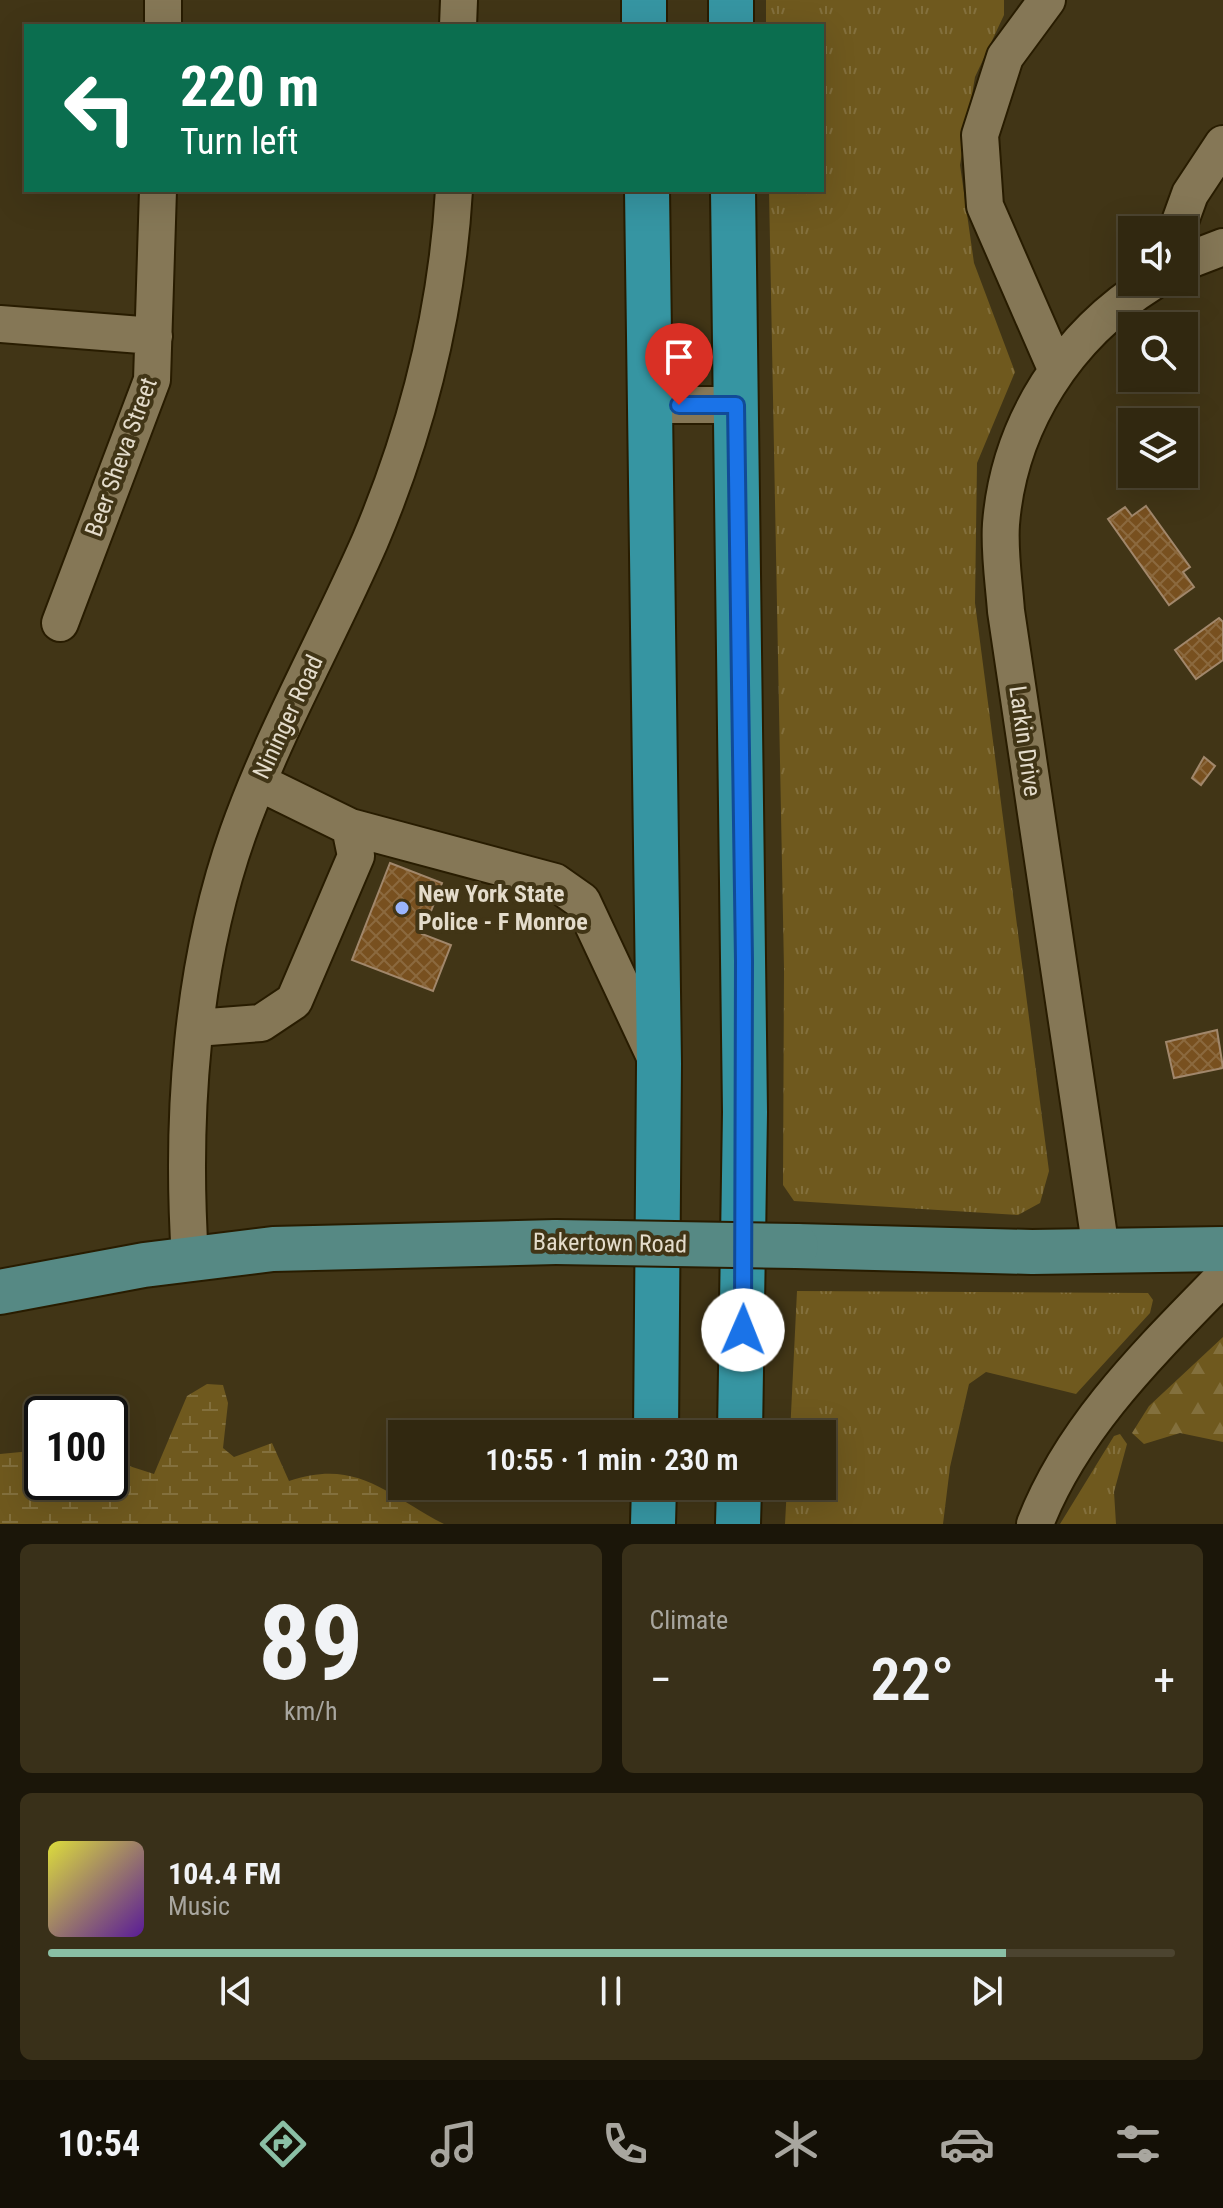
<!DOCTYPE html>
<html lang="en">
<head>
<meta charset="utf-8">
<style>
  :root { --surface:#312810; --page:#393019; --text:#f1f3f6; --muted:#a8a69f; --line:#4c4430; --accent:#8abfa5 }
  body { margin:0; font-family:"Roboto Condensed",sans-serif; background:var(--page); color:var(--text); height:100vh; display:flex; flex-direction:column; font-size:30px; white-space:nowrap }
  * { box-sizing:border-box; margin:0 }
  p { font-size:26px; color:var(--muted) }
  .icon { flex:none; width:44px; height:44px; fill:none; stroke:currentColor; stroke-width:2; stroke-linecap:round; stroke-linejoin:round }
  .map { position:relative; height:1524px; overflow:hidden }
  .details { display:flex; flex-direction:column; gap:20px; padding:20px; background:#1b1609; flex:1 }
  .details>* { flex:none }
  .hud { position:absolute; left:24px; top:24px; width:800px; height:168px; border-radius:0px; box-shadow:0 8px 32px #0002,0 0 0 2px var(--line); background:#0b6e4f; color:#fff; overflow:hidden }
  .fabs { position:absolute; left:1118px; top:216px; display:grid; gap:16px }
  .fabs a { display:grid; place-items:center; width:80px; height:80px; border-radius:0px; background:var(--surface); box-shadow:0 8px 32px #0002,0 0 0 2px var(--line); font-size:40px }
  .speed { position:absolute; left:24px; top:1396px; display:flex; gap:16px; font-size:40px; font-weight:700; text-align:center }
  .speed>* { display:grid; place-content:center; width:104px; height:104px; border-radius:50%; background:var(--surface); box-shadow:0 8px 32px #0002,0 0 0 2px var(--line); line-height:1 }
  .speed .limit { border:4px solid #111; border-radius:12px; background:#fff; color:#111 }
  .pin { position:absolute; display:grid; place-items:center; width:68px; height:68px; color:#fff; margin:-82px -34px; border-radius:50% 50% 50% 0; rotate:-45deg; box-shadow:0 0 8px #0007 }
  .pin .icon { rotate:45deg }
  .me { position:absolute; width:88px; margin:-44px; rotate:1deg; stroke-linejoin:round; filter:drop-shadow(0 0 6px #0008) }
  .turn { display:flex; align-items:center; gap:28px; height:168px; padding:0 24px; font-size:36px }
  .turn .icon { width:104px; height:104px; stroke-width:2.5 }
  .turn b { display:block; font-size:56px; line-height:68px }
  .big { font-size:60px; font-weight:600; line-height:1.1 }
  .details .widget { flex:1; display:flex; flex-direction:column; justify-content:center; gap:12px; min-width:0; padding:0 28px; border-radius:12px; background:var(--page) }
  .details .dial { align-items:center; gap:0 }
  .dial b { font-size:104px; line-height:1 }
  .song { display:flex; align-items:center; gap:24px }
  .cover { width:96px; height:96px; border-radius:12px; background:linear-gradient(135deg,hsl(60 70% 55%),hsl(270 70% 35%)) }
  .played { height:8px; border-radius:4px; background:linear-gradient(90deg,var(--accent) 85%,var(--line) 85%) }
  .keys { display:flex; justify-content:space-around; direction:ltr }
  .heat { display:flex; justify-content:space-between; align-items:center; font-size:44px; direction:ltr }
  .details .tiles { flex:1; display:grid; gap:20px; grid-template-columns:1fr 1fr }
  .widget:last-child { grid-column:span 2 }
  .trip { position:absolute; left:388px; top:1420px; width:448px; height:80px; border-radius:0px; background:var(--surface); box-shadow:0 8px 32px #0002,0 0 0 2px var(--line); font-weight:600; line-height:80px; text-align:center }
  .menu { display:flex; height:128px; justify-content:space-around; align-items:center; background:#141006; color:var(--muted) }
  .menu .icon { width:56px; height:56px }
  .menu .on { color:var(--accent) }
  .menu b { font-size:36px; color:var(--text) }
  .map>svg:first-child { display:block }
</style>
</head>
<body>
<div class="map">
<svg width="1223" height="1524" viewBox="0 0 1223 1524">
  <defs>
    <pattern id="grass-tufts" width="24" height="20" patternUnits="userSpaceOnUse" patternTransform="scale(2)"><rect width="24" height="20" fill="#6f591e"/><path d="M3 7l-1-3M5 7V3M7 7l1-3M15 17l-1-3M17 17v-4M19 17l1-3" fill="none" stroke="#83703d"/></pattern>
    <pattern id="forest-firs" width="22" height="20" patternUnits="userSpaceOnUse" patternTransform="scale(2)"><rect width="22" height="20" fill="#6f591e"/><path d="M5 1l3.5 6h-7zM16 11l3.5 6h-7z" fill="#83703d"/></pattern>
    <pattern id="wetland-marsh" width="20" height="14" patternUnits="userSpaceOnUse" patternTransform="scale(2)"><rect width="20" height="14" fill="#6f591e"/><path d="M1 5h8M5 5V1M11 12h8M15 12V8" fill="none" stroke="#83703d"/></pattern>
    <pattern id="building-cross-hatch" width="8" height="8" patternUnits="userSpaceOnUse" patternTransform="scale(2)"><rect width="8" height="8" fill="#78501f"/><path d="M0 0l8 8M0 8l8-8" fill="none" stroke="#8b693e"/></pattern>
  </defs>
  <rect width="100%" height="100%" fill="#413516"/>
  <path fill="url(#grass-tufts)" d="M766,0H1004V15L975,77L960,165L974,263L1015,372L977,463L975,603L1049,1171L1040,1203L1018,1215L794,1201L783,1185L784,969L769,190H822V26H766Z
    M797,1291L1148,1293L1153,1300L1150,1313L1076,1394L986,1372L969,1384L950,1467L943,1524H785L787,1486H822V1434H790Z
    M1120,1434L1127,1444L1114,1492L1116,1524H1060L1114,1436Z"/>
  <path fill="url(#forest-firs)" d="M1223,1337V1442L1180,1433L1144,1444L1132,1433L1149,1406Z"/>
  <path fill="url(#wetland-marsh)" d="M207,1384L223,1385L228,1403L223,1448L234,1457L272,1443L289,1481C357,1458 386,1494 444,1524H0V1454L42,1450V1482H110V1423L126,1465L154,1474L187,1396Z"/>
  <path fill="url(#building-cross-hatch)" stroke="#a1876b" stroke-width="2" d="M1146,506L1190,567L1183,572L1194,587L1169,605L1108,519L1125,507L1132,516Z
    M1219,618L1223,622V660L1196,679L1175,650Z
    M1204,757L1215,766L1201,785L1192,778Z
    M390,863L442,883L422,934L451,945L433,991L352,960Z
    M1217,1030L1223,1068L1174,1078L1166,1042Z"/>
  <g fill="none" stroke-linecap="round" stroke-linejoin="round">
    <defs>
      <path id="minor" d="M1047,0L1005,57L980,135L985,206L1057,371
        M163,26V0
        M458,26L459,0
        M1177,230L1190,194L1223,144
        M1184,262L1223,247
        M0,324L154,336
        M650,405H736
        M60,623L152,380L158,190
        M350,827L555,882L582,901L657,1061
        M196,1028L261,1023L294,1001L356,856L350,827L258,782
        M1101,1250L1006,611C1004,583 999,552 1001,524C1009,423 1067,335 1152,282
        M190,1258C181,1119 191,966 238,833C274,732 327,639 370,541C417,430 447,311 454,190
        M1035,1524C1073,1426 1151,1351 1223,1277"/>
      <path id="major" d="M796,1246L1032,1252L1223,1249
        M0,1292L144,1265L273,1249L556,1242"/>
      <path id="highway" d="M644,0V26
        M731,0V26
        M647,190L659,1064L656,1434
        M733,190L745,1112L740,1434
        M653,1524L654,1486
        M738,1524L739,1486"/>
    </defs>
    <use href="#minor" stroke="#281c00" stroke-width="40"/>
    <use href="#major" stroke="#281c00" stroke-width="48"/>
    <use href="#highway" stroke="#281c00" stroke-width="48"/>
    <use href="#minor" stroke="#857756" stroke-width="36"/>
    <use href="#major" stroke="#568984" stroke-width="44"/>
    <use href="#highway" stroke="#3695a2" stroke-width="44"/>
    <defs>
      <path id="major-bridge" d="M556,1242L796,1246"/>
    </defs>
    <use href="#major-bridge" stroke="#281c00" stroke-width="48" stroke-linecap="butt"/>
    <use href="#major-bridge" stroke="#568984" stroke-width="44"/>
  </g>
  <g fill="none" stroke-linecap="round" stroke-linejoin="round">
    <defs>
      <path id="route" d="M679,405H736L744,961L743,1330"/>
    </defs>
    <use href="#route" stroke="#114b97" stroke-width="20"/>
    <use href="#route" stroke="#1a73e8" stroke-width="14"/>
  </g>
  <circle fill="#9ab5fd" stroke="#413516" stroke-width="3" cx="402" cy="908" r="8"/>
  <g text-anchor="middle" stroke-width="8" stroke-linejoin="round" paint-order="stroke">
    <g font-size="24" fill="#e4dccb" stroke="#413516">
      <text transform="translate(121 457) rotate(-70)" y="8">Beer Sheva Street</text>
      <text transform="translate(288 717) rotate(-65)" y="8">Nininger Road</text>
      <text transform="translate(1025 741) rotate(82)" y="8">Larkin Drive</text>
      <text transform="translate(610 1243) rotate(1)" y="8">Bakertown Road</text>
    </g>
    <g font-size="24" font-weight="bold" fill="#e4dccb" stroke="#413516" text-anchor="start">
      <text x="418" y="902">New York State<tspan x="418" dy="28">Police - F Monroe</tspan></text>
    </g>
  </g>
</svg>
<div class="fabs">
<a><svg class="icon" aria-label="sound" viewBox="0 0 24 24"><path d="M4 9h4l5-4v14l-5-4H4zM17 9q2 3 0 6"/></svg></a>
<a><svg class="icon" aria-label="search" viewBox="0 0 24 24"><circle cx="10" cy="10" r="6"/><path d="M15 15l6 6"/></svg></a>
<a><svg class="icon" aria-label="layers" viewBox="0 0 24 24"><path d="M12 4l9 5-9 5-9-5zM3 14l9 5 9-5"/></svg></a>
</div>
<div class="speed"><div class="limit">100</div></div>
<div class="pin" style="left:679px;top:405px;background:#d93025"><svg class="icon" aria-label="arrive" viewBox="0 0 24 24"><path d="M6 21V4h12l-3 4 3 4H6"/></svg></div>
<svg class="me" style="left:743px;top:1330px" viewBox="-20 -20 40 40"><circle r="19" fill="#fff"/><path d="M0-13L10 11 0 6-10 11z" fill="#1a73e8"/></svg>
<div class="trip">10:55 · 1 min · 230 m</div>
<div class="hud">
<div class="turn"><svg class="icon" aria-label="left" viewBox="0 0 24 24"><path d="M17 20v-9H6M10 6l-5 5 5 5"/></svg><div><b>220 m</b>Turn left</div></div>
</div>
</div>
<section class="details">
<div class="tiles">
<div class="widget dial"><b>89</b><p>km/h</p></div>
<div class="widget"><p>Climate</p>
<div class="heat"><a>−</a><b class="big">22°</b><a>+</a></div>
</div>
<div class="widget">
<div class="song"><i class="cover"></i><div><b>104.4 FM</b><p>Music</p></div></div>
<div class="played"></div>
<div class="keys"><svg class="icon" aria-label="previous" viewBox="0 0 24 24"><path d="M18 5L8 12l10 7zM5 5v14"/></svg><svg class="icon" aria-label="pause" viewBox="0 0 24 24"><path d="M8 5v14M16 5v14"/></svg><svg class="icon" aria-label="next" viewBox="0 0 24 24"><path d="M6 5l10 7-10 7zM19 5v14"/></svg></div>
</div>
</div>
</section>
<nav class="menu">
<b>10:54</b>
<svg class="icon on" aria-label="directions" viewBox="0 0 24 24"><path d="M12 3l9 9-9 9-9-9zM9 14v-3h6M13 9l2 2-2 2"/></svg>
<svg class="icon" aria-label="music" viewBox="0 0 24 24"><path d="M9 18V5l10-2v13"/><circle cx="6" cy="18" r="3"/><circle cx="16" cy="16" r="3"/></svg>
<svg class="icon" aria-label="phone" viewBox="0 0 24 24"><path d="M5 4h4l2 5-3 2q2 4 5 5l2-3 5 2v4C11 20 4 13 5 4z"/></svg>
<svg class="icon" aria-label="climate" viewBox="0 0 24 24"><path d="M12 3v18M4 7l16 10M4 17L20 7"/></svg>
<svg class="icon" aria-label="car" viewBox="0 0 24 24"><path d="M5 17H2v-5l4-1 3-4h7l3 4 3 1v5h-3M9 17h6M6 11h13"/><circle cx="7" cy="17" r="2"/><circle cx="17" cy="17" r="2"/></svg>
<svg class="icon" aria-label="filters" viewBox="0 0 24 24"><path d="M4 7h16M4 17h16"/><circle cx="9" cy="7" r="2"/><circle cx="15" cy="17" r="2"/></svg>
</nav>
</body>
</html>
